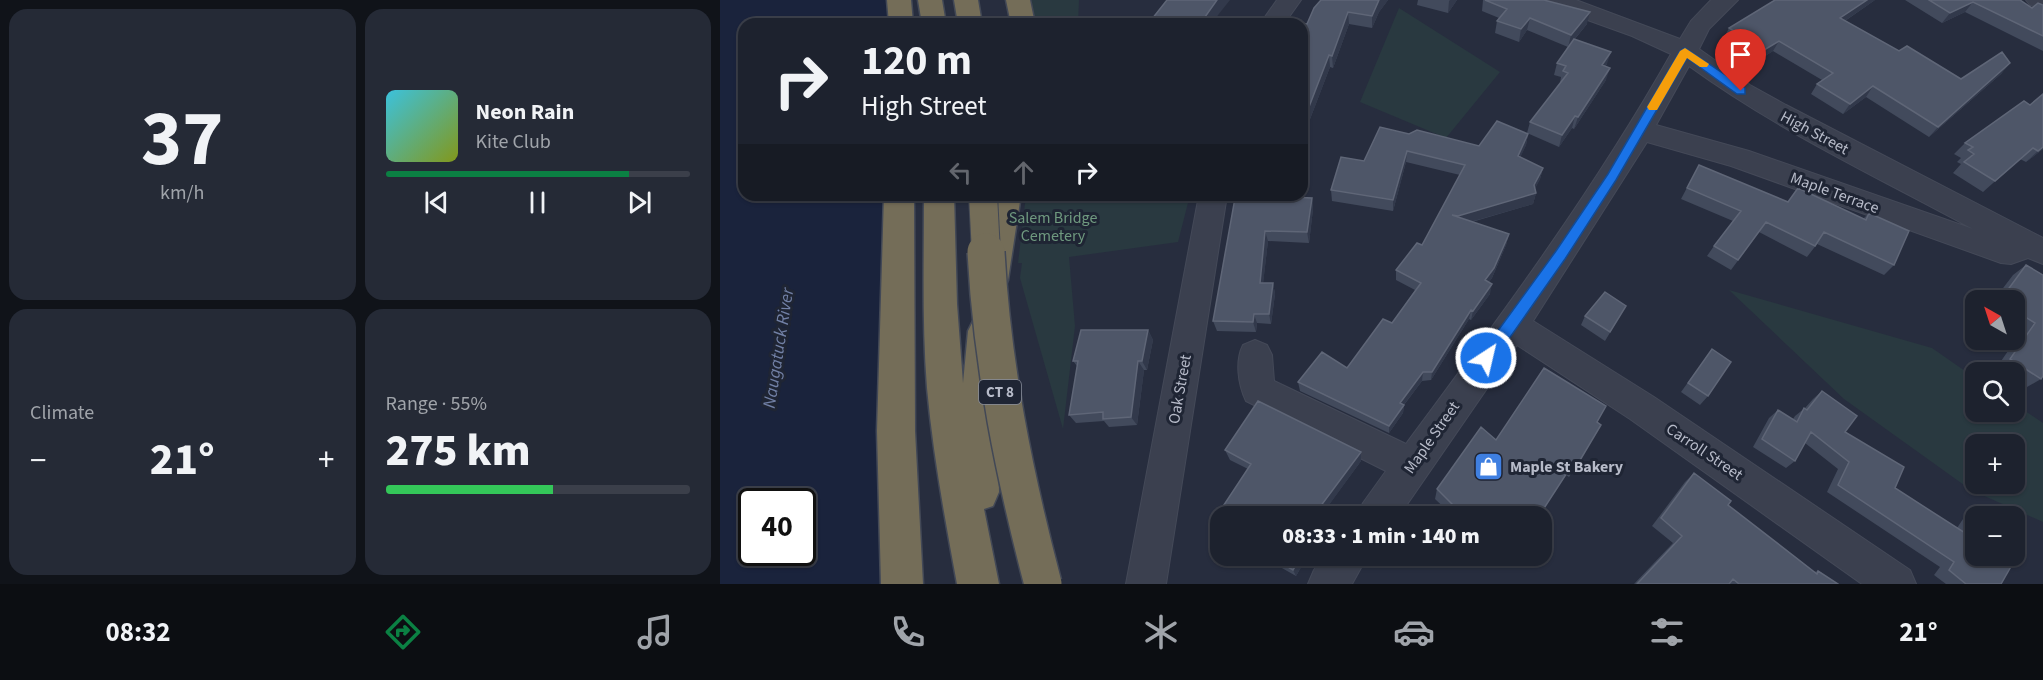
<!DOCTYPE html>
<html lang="en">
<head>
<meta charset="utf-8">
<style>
  :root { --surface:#1d222e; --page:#252a36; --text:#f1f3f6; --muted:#a0a4aa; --line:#3b3f4a; --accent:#0b8043 }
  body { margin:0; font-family:"Source Sans 3",sans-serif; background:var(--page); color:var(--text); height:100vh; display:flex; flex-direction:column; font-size:22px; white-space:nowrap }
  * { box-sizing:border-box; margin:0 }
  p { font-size:20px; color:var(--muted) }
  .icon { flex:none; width:33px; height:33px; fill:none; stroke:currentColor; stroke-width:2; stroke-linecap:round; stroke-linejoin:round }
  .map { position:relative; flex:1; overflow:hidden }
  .panel { display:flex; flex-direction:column; gap:9px; padding:9px; background:#101319; width:720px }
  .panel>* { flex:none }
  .banner { position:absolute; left:18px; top:18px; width:570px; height:183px; border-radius:18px; box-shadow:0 2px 4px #0004,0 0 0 2px var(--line); background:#1d222e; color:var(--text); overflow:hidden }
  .needle { width:39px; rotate:321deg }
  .fabs { position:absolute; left:1245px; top:290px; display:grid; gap:12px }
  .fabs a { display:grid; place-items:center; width:60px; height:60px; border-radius:12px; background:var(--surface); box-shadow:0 2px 4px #0004,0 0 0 2px var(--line); font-size:30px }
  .speed { position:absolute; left:18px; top:488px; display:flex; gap:12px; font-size:30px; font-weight:700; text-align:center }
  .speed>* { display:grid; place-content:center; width:78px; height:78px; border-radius:50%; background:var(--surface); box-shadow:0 2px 4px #0004,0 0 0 2px var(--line); line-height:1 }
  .speed .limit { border:3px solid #111; border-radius:9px; background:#fff; color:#111 }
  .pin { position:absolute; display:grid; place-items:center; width:51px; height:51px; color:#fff; margin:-62px -26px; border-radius:50% 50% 50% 0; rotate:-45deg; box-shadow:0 0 6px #0007 }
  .pin .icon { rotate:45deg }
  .me { position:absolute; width:66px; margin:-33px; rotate:35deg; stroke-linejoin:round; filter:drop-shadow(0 0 4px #0008) }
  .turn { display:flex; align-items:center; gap:21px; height:126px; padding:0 24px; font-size:27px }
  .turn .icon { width:78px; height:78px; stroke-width:2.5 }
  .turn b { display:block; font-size:42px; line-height:51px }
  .lanes { display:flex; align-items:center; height:57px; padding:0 24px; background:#0003; justify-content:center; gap:30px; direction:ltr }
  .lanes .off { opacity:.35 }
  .big { font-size:45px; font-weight:800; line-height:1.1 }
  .panel .tile { flex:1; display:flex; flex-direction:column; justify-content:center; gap:9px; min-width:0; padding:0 21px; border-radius:18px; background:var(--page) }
  .panel .dial { align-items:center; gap:0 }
  .dial b { font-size:78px; line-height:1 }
  .song { display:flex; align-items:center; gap:18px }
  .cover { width:72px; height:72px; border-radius:9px; background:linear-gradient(135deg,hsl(190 70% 55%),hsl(70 70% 35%)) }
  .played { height:6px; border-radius:3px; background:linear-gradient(90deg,var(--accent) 80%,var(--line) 80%) }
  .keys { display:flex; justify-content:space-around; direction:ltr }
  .heat { display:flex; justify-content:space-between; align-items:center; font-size:33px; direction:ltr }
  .charge { height:9px; border-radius:4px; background:linear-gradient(90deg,#34c759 55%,var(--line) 0) }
  .panel .tiles { flex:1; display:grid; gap:9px; grid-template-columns:repeat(2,1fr) }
  .trip { position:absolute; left:490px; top:506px; width:342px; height:60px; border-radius:18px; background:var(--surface); box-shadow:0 2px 4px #0004,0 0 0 2px var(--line); font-weight:800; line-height:60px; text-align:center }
  .dock { display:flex; height:96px; justify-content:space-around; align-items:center; background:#0c0e12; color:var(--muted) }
  .dock .icon { width:42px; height:42px }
  .dock .on { color:var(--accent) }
  .dock b { font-size:27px; color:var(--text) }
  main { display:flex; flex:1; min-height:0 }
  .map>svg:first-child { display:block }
</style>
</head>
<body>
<main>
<section class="panel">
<div class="tiles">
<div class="tile dial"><b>37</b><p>km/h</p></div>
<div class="tile">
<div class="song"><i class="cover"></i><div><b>Neon Rain</b><p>Kite Club</p></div></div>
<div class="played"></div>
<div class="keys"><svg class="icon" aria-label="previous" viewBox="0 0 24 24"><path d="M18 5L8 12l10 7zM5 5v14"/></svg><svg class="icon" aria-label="pause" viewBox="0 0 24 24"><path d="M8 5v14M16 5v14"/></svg><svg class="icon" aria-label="next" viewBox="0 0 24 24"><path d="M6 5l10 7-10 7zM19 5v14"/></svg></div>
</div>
<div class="tile"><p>Climate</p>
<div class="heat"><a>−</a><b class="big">21°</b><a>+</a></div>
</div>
<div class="tile"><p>Range · 55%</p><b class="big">275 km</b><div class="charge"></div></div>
</div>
</section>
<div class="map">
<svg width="1323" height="584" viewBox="0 0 1323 584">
  <rect width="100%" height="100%" fill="#272d3e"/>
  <path fill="#293940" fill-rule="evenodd" d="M311,0H359L358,24H315Z
    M679,8L780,72L726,138L640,102Z
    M306,195H470L458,242L349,257L355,326L343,429L300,278L302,263H298Z
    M1009,290L1212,348L1255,378L1256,411H1294L1295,404L1323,423V522L1251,490L1124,399ZM1256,444H1294V483H1256Z"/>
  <path fill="#1a233c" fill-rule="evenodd" d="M0,0H183L195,17L196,24H24V195H196L189,335L166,584H0ZM32,501H82V552H32Z"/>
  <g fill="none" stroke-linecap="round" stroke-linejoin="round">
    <defs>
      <path id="minor" d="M557,0H581L564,24H540Z
        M822,0H856L960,39L971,21L991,0H1018L989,29L979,49L1030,85L1066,105L1323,238V264L1308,258L1291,264L1281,263L1011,166L927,142L813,321L934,397L1190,570L1196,584H1142L910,419L797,345L679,516H637L643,503L666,471L526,401C518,384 515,361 523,345L535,340L547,345L552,355L554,381L686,444C780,317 873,192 951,54L912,36L826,5ZM969,66C1057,130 1157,177 1253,229L1029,151L936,125Z
        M1306,0H1323V9L1310,5Z
        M479,195H507L446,584H406Z
        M604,555H648L632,584H588L594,570Z"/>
      <path id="highway" d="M167,0H191L193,24H169Z
        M198,0H222L226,24H202Z
        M234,0H258L262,24H238Z
        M286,0H310L315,24H291Z
        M164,195H194L195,431L203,584H161L157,431Z
        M204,195H234L237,304L243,383L248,331L253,321L265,316L277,321L282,331L277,412L279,492L273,506L264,509L279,584H237C225,519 213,454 207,388C202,324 204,259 204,195Z
        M271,195H301L288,280L284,290L272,294L260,290L256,280Z"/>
    </defs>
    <use href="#minor" stroke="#444958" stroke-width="2"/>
    <use href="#highway" stroke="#424856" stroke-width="3"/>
    <use href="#minor" fill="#3b404f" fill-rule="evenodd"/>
    <use href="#highway" fill="#746d58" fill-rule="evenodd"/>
    <defs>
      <path id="highway-bridge-far1" d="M263,195L266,253"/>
      <path id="highway-bridge" d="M266,252C272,365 294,474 323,584"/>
    </defs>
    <use href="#highway-bridge-far1" stroke="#424856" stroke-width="30" stroke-linecap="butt"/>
    <use href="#highway-bridge" stroke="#424856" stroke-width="40" stroke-linecap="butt"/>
    <use href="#highway-bridge-far1" stroke="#746d58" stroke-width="28"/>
    <use href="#highway-bridge" stroke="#746d58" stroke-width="37"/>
  </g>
  <path fill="#424a5c" d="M601,0H668L659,12L652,28L629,24L613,68L610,67L582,140V24H587Z
    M698,0H737L728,13L697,5Z
    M763,0H824L867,24L855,39L887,64L885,67L886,80L854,129L852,128L839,147L807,133L810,122L840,83L841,77L834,75L837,63L848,47L807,30L799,42L775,33L777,21L779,18L762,11Z
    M1155,0L1125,21L1179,51L1241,79L1290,63L1281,74L1209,137L1146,97L1123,114L1091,94L1097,84L1102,80L1053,51L1039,60L1004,38L1009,28Z
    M1185,0H1300L1312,8L1323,5V51L1245,12L1222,23Z
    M689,134L759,146L808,134L806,145L800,157L823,168L820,179L815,188L816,193L813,204L752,222L789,234L786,245L772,278L769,282L770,294L751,320L749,319L711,380L702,381L684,405L683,413L669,433L580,391L578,382L627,368L672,323L695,290L676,280V270L702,245L740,175L686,162L673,211L612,201L611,190L644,161Z
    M1245,143L1323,149L1306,162L1300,159L1263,192L1233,173L1241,164L1237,162L1241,158L1234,154Z
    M979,165L1068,202L1078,188L1143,219L1149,213L1174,265L1164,275L1097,244L1087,257L1039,232L1011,270L987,256L994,246L1013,221L961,199Z
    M515,198H592L593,209L589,243L548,241L543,283H553L555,294L551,324L537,323L536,332L497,331L493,321Z
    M1306,265L1323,275L1321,379L1307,387L1294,379V372H1284L1277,367L1301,332L1294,327V300H1274L1293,275Z
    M906,306L885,341L861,325L865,316Z
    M428,330L433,340L427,370H424L417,425L389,427L384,421L356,423L349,415L357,366L353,361Z
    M992,349L988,396L980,405L961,392Z
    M1102,391L1125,432L1175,488L1237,528L1245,516L1260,510L1281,584H1226L1214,575L1220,567L1107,492L1118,469L1085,443L1075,461L1066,468L1033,447L1049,418L1058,410L1073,419L1075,416L1085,408L1093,399Z
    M877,422L856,467L849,477L846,475L819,516H733L715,499L717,489L776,440Z
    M505,450L641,452V461L602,514L501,516V533L497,531L492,523L528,469L510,460Z
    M974,473L1008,505L1094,572L1098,571L1118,584H914L953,543L932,526L965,482Z
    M539,555H588L576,576Z
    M772,555H793L784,567Z"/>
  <path fill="#32394b" d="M497,0H510L502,10L491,24H480Z
    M659,0H668L659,12L652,28V16Z
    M730,0H737L728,13L729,1Z
    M1147,0H1155L1113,29L1120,18Z
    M1253,2L1245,12L1222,23L1230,13Z
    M628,12L629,24L613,68L612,56Z
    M870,12L867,24L848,47L851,35Z
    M810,18L807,30L799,42L801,29Z
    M1059,41L1053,51L1039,60L1044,50Z
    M891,52L887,64L878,77L882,65Z
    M609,55L610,67L582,140V125Z
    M1290,63L1281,74L1209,137L1218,127Z
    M890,68L886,80L854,129L858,117Z
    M1153,86L1146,97L1123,114L1130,104Z
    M855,116L852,128L839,147L842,135Z
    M808,134L806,145L796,167L798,156Z
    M1323,147V149L1306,162L1318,151Z
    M687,151L686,162L673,211V200Z
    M823,168L820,179L812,195L816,193L813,204L736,226L738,216L814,185Z
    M592,198L593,209L589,243L587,232Z
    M545,231L548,241L542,293L540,283Z
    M789,234L786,245L772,278L763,290L765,280Z
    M553,283L555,294L551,324L549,314Z
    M772,284L770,294L751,320L753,311Z
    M751,310L749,319L711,380L712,372Z
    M534,314L537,323L536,332L533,322Z
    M428,330L433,340L427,370L422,361Z
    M418,361L424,370L417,425L411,417Z
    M703,372L702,381L679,411L680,403Z
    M684,405L683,413L669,433V426Z
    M641,452V461L601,516L597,511Z
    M582,555H588L576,576L573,570Z"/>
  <path fill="#4e5668" stroke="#5f6677" stroke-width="1.5" d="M447,0H497L480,24H428Z
    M601,0H659L652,16L628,12L612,56L609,55L582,125V24H579L580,23L587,24L594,8Z
    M765,0H824L870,12L851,35L810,18L801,29L777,21L787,9Z
    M1055,0H1147L1120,18L1179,51L1187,46L1241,79L1282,52L1290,63L1218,127L1153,86L1130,104L1097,84L1113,73L1059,41L1044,50L1009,28Z
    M1209,0H1300L1312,8L1318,3L1323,5V36L1253,2L1230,13Z
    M854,39L891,52L882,65L890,68L858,117L855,116L842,135L810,122L848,73L843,71L846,66L837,63Z
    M1323,94V147L1318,151L1313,148L1275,181L1244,162L1254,154L1248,150L1253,147L1245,143L1304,101L1310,105Z
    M777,121L808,134L798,156L823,168L814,185L816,193L738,216L732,215L789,234L774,268L765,280L772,284L753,311L751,310L712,372H703L680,403L684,405L669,426L578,382L602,352L627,368L663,319L672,323L701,283L676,270L697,243L702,245L745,165L687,151L673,200L611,190L621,157L644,161L660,127L689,134L697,130L759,146Z
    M979,165L1068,202L1078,188L1146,220L1149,213L1189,231L1174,265L1104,232L1095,246L1046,222L1018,260L994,246L1021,211L967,188Z
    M522,195L592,198L587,232L545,231L540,283H553L549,314H534L533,322L493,321L515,198L521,199Z
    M1306,265L1323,275V376L1321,379L1290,359L1315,323L1297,312L1301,306L1294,302V300H1292L1284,295Z
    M885,292L906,306L890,332L865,316Z
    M361,330H428L422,361H418L411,417L383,419V412L349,415L358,361H353Z
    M992,349L1011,362L988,396L968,383Z
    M824,368L886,406L877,422L881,425L856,467L852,465L819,516H744L717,489L761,427L776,440Z
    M1102,391L1137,416L1125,432L1184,467L1175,488L1245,533L1260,510L1268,516H1256V555H1294V535L1305,542L1281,584H1246L1229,570L1234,562L1118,485L1129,462L1091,432L1075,461L1042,439L1058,410L1077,422L1084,408L1087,410Z
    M538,401L641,452L597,511L604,515V516H501V529L492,523L531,464L505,450Z
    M974,473L1011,501L1008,505L1097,574L1098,571L1118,584H1019L1013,579L1009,584H917L962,536L941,518Z
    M547,555H582L573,570Z
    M784,555H793L789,560Z"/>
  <path fill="#1a73e8" stroke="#114b97" stroke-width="1.5" d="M965,48L1025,88V94H1017L967,58L896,180L845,259L772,363L766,365L761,363L759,358L761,354L836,251L888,174L960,51Z"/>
  <path fill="#f59e0b" d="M965,48L989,64L987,67H980L967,58L937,110H929L927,107L960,51Z"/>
  <defs>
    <symbol id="shop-square" viewBox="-11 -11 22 22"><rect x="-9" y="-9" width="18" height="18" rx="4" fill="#3f7fe0" stroke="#1f2534"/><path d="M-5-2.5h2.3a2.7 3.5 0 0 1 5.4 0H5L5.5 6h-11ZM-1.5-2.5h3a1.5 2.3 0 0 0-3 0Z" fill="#fff"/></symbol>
  </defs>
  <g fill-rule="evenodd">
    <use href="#shop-square" x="752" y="450" width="33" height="33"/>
  </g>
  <g text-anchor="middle" stroke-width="6" stroke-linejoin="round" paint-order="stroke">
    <rect fill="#1f2534" stroke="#898e9c" stroke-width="1.5" x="259" y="380" width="42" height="24" rx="4.5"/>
    <g font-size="15" font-weight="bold" fill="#b7bbc9">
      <text x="280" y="397">CT 8</text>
    </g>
    <g font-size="16" fill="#b7bbc9" stroke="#1f2534">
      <text transform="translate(1095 132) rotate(28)" y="6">High Street</text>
      <text transform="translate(1115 192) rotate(20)" y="6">Maple Terrace</text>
      <text transform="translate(459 389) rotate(-80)" y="6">Oak Street</text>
      <text transform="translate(711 437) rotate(-55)" y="6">Maple Street</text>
      <text transform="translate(985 451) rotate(34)" y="6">Carroll Street</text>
    </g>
    <g font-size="16" fill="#6f997f" stroke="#1f2534">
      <text x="333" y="223">Salem Bridge<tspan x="333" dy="18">Cemetery</tspan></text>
    </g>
    <g font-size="16" font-weight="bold" fill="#b7bbc9" stroke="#1f2534" text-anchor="start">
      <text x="790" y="472">Maple St Bakery</text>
    </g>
    <g font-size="18" font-style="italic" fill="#7281a6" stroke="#1f2534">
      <text transform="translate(58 348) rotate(-81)" y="6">Naugatuck River</text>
    </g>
  </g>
</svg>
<div class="fabs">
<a><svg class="needle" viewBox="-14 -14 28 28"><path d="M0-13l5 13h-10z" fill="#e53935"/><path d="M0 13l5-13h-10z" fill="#a0a4aa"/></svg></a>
<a><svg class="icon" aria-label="search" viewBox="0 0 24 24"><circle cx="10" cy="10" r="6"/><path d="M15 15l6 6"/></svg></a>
<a>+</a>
<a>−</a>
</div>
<div class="speed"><div class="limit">40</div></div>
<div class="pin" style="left:1021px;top:91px;background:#d93025"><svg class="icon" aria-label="arrive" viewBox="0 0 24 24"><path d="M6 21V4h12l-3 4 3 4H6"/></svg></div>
<svg class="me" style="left:766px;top:358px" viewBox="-20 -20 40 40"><circle r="17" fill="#1a73e8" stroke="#fff" stroke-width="3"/><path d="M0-11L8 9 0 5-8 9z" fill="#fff"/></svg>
<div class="trip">08:33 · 1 min · 140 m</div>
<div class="banner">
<div class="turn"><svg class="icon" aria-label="right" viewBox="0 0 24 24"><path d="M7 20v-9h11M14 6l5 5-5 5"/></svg><div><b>120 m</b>High Street</div></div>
<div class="lanes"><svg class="icon off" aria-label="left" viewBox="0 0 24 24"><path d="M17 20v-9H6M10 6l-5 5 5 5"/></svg><svg class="icon off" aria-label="ahead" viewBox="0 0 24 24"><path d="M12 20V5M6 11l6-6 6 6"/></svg><svg class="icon" aria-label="right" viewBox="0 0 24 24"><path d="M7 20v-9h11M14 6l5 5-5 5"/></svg></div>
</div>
</div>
</main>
<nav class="dock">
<b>08:32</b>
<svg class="icon on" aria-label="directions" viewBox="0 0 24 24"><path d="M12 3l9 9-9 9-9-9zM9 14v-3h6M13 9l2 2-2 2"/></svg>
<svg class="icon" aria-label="music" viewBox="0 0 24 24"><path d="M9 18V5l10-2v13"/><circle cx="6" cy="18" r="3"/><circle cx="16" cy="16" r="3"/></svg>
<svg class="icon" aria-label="phone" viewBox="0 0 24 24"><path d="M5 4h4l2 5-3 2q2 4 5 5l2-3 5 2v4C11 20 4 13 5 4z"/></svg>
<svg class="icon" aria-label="climate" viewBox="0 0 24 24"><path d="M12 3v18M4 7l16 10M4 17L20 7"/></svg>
<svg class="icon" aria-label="car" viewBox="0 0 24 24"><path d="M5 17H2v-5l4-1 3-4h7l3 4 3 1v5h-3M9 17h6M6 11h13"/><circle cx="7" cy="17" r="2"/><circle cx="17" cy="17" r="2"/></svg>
<svg class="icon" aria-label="filters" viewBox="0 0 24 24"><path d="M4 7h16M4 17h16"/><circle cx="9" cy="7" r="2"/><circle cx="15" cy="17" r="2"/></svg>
<b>21°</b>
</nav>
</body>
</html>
